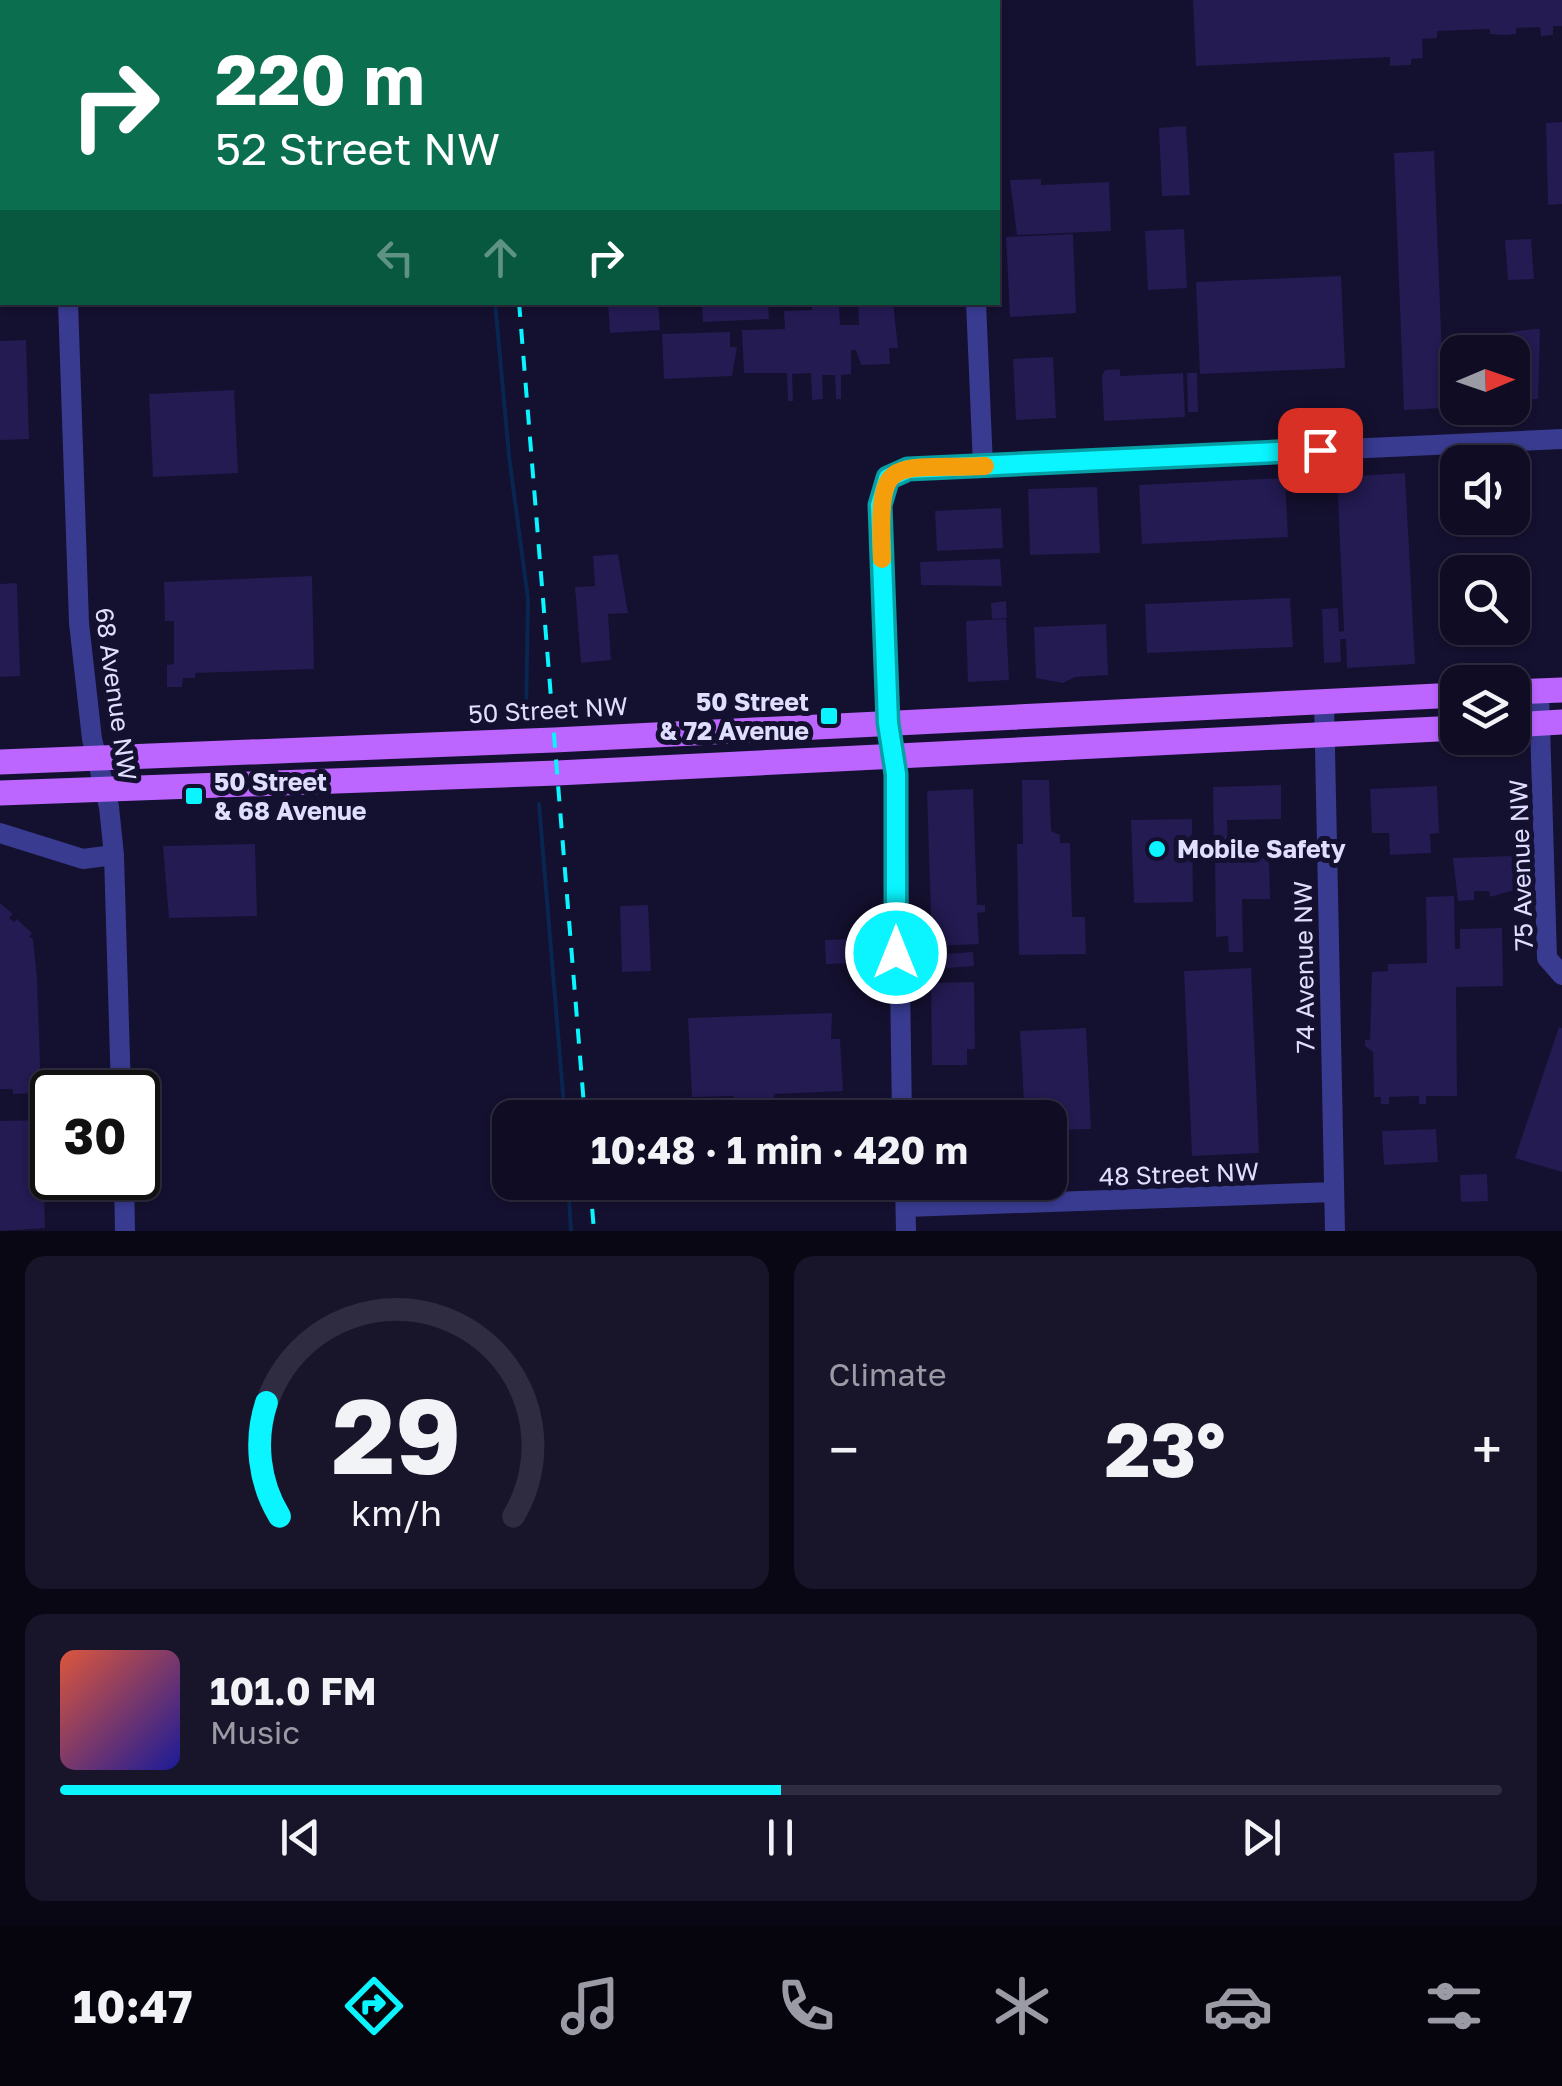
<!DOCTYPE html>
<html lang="en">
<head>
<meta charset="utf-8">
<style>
  :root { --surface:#0f0c23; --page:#18152b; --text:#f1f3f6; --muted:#9b9ba6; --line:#2f2c41; --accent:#0af5ff }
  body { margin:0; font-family:"Golos Text",sans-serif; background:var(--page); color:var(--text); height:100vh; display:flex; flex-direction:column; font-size:38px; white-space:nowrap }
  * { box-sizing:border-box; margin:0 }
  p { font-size:32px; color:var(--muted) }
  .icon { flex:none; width:55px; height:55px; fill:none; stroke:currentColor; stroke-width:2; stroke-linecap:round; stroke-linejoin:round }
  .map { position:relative; height:1231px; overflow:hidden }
  .sheet { display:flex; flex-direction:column; gap:25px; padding:25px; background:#080713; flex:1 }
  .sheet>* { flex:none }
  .guide { position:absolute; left:0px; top:0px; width:1000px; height:305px; box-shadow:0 2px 8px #0004,0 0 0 2px var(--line); background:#0b6e4f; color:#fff; overflow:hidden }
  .needle { width:65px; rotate:88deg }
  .fabs { position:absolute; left:1440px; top:335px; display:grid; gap:20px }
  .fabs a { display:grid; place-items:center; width:90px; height:90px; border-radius:20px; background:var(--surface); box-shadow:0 2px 8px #0004,0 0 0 2px var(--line); font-size:50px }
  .speed { position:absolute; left:30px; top:1070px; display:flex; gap:20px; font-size:50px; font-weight:700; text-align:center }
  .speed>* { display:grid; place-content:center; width:130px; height:130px; border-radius:50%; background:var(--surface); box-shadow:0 2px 8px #0004,0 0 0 2px var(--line); line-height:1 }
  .speed .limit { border:5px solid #111; border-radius:15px; background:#fff; color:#111 }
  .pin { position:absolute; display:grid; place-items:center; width:85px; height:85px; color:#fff; margin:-42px; border-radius:20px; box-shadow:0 5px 15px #0006 }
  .me { position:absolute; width:110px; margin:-55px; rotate:0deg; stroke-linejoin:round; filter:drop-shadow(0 0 8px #0008) }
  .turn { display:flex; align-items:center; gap:35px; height:210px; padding:0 50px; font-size:45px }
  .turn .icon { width:130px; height:130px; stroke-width:2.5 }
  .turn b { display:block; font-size:70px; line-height:85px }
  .lanes { display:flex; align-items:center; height:95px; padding:0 50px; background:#0003; justify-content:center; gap:50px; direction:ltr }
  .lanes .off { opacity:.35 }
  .big { font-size:75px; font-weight:700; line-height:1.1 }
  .sheet .widget { flex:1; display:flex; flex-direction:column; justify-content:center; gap:15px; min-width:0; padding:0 35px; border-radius:20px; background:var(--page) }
  .sheet .dial { align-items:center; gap:0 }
  .dial svg { height:260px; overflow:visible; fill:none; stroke:var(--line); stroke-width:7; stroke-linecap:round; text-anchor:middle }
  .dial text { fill:var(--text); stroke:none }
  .song { display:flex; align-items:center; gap:30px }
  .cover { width:120px; height:120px; border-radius:15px; background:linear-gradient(135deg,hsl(10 70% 55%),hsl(240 70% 35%)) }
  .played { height:10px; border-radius:5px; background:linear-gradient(90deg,var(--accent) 50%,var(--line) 50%) }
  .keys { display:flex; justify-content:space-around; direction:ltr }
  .heat { display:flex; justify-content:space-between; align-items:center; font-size:55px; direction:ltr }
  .sheet .tiles { flex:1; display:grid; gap:25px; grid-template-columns:1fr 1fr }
  .widget:last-child { grid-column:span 2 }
  .trip { position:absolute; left:492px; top:1100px; width:575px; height:100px; border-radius:20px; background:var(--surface); box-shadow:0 2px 8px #0004,0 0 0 2px var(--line); font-weight:700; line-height:100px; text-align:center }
  .menu { display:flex; height:160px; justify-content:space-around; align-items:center; background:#06050e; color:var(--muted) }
  .menu .icon { width:70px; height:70px }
  .menu .active { color:var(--accent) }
  .menu b { font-size:45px; color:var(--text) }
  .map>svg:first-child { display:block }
</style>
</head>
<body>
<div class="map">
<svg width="1562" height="1231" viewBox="0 0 1562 1231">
  <rect width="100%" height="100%" fill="#14102f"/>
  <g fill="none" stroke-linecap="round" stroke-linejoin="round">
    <path stroke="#082650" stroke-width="4" d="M465,0L466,2
      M495,302L509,456L528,599L526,714
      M539,804L565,1118
      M568,1182L571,1231"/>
  </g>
  <path fill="#231b51" d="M1193,0H1562V26H1553V35L1541,36L1540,27L1516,28V34L1504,35L1490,34V29L1437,31V38L1422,39L1423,58L1411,59V65L1390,66V57L1196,66Z
    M1562,122V204L1548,205L1546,123Z
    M1186,126L1190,195L1162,196L1159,128Z
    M1434,151L1444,408L1404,410L1394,153Z
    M1041,179V185L1109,182L1111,231L1017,235L1010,180Z
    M1184,229L1187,288L1148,290L1145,231Z
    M1073,234L1076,313L1010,317L1006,237Z
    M1531,239L1534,279L1508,280L1505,240Z
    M1341,276L1345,368L1200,374L1196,282Z
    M658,302L660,330L610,333L608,303Z
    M702,302H768L769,319L703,322Z
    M858,302H893L898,348H889L890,364L861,365L856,350H851V374L841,375V399H836L835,375H822L823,399L812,400L811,373L792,374L793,401H788L787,373H744L742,330L785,329L784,311L812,310V304L839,303L840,325H859Z
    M1534,329H1540L1538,399L1512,400V352H1489L1488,335Z
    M730,332V347H737L732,376L664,379L662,334Z
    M26,340L29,439L0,440V341Z
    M1053,357L1056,418L1016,420L1013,359Z
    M1120,369V376L1183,373L1185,417L1104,421L1102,376L1105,370Z
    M1187,373H1197L1198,412H1188Z
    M234,390L238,473L153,477L149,394Z
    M1405,473L1415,664L1347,668L1346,639H1340L1341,662L1324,663L1322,609L1338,608L1339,632L1344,631L1337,477Z
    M1285,478L1288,537L1142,544L1139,485Z
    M1097,487L1100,553L1030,555L1028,489Z
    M1001,508L1003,548L937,551L935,511Z
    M618,554L628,613L608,614L611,660L581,663L575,587L595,586L593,556Z
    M1000,559L1002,586L921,585L920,562Z
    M312,576L314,669L195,673V678H183L182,687H167V665L174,664V621H165L164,582Z
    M17,583L20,676L0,677V584Z
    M1290,598L1293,647L1147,653L1145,604Z
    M1006,601L1007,618L992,619L991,603Z
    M1006,619L1009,680L968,682L966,621Z
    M1106,624L1108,675L1075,677L1063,683L1036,678L1034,627Z
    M1022,780H1049L1051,831L1060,835V843H1070L1072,917H1085L1086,954L1019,955L1017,844H1023Z
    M1281,785V819L1227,820L1228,857H1214L1213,787Z
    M1437,786L1439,833L1430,834L1431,853L1390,855L1389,833H1372L1370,789Z
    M973,789L977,905H985V912L977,913L979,944L932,946L927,791Z
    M1192,819L1193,902L1134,903L1131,820Z
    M255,844L257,916L169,918L163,846Z
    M1512,856L1514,890L1490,897L1489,891H1474V900L1458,901L1453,858Z
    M1269,858L1270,899H1242L1243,952H1229L1228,936L1216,937L1215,859Z
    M1454,896L1455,949H1460V929L1502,928L1503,986L1456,987L1457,1096H1426V1104H1419V1096L1389,1097V1104H1381V1097H1374L1373,1052L1365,1046V1040H1370L1372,972L1388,971V964L1427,963L1426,897Z
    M0,903L13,914L9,918L14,922L17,919L32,933L29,937L33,939L37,978L41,1093L13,1094V1089H0Z
    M648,905L651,971L622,972L620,906Z
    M852,939L853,963L826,964L825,940Z
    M973,952L974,966L946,968L945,954Z
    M1251,968L1259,1153L1192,1156L1184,971Z
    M974,982L975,1049H967V1065H932L931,983Z
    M832,1013L831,1039H840L843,1091L774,1094L775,1118H735L734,1096L692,1097L688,1018Z
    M1559,1027L1562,1028V1172L1515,1158Z
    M1086,1028L1091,1129L1050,1130V1118H1025L1020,1031Z
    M42,1120L45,1228L0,1231V1121Z
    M1436,1129L1438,1162L1384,1165L1382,1131Z
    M1487,1174L1488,1201L1461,1202L1460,1175Z"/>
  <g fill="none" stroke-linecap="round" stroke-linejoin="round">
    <path stroke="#383b90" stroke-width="20" d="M58,0V2
      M961,0L962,2
      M68,302L79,623L92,739L109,807L114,855L121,1092
      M976,302L983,466
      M1539,691L1547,958L1562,975
      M1324,701L1335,1231
      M0,833L83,859L114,855
      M902,1118L897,774L888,723L880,505L888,478L908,469L1562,439
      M124,1178L125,1231
      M905,1182L906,1231
      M906,1207L1334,1192"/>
    <path stroke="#bc65ff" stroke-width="25" d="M1512,692L1562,690
      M1512,725L1562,722
      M0,762L554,740L1458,695
      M0,793L557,773L1458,728"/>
    <path stroke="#0af5ff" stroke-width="4" stroke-dasharray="15 12" stroke-linecap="butt" d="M446,0L447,2
      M519,302L585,1118
      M590,1182L594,1231"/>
  </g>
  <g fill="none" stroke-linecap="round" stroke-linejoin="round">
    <defs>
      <path id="route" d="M896,953V774L888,723L880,505L888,478L908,469L1320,450"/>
    </defs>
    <use href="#route" stroke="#069fa6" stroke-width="25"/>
    <use href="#route" stroke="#0af5ff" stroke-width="18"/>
    <path stroke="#f59e0b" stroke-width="18" d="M882,559C878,452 887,470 985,466"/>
  </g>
  <g fill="#0af5ff" stroke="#14102f" stroke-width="4">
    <rect x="819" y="706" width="20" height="20" rx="5"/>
    <rect x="184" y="786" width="20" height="20" rx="5"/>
    <circle cx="1157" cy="849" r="10"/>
  </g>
  <g text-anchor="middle" stroke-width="10" stroke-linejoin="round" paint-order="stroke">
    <g font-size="25" fill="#e0deff" stroke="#14102f">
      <text transform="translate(116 694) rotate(82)" y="9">68 Avenue NW</text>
      <text transform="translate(548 710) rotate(-3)" y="9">50 Street NW</text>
      <text transform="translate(1521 865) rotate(-92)" y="9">75 Avenue NW</text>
      <text transform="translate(1304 967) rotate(-91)" y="9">74 Avenue NW</text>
      <text transform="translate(1179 1174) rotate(-2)" y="9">48 Street NW</text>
    </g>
    <g font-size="25" font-weight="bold" fill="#e0deff" stroke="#14102f" text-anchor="start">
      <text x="809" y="711" text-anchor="end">50 Street<tspan x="809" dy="29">&amp; 72 Avenue</tspan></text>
      <text x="214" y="791">50 Street<tspan x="214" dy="29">&amp; 68 Avenue</tspan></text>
      <text x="1177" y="858">Mobile Safety</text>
    </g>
  </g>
</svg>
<div class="fabs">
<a><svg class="needle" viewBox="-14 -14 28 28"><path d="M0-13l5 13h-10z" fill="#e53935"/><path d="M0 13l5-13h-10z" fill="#9b9ba6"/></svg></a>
<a><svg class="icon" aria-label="sound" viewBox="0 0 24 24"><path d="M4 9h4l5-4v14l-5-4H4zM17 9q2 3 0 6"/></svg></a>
<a><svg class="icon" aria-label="search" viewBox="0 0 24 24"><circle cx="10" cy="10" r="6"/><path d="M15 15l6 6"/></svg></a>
<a><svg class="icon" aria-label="layers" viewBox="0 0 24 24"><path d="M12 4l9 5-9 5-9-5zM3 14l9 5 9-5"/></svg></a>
</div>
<div class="speed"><div class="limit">30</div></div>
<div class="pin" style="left:1320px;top:450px;background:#d93025"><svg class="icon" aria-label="arrive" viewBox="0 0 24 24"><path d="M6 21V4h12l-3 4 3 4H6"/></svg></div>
<svg class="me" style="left:896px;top:953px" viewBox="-20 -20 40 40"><circle r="17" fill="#0af5ff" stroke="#fff" stroke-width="3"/><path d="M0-11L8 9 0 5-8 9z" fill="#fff"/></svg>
<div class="trip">10:48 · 1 min · 420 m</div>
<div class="guide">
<div class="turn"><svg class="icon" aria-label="right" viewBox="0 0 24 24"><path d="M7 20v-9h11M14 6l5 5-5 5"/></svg><div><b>220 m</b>52 Street NW</div></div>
<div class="lanes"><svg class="icon off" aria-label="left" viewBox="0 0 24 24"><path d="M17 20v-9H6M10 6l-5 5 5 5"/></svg><svg class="icon off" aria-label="ahead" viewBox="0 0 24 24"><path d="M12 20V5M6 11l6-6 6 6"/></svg><svg class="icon" aria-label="right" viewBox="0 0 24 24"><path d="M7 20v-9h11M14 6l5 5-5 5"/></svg></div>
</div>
</div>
<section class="sheet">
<div class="tiles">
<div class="widget dial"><svg viewBox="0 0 100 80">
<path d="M14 69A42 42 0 1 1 86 69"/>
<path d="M14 69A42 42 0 0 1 10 34" stroke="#0af5ff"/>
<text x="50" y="56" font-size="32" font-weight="700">29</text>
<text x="50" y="72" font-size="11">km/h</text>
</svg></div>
<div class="widget"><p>Climate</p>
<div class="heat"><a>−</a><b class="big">23°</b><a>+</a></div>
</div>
<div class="widget">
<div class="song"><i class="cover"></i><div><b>101.0 FM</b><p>Music</p></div></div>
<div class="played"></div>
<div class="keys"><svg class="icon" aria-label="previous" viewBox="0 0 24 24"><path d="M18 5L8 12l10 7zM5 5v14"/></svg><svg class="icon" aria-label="pause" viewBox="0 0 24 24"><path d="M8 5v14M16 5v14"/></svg><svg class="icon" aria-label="next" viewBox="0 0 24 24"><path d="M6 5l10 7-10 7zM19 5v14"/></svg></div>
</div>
</div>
</section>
<nav class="menu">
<b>10:47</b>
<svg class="icon active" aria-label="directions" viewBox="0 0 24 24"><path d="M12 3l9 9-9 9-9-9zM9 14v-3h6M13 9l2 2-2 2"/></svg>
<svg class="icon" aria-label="music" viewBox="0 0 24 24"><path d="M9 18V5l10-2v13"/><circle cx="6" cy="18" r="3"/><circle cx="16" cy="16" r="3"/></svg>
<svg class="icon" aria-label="phone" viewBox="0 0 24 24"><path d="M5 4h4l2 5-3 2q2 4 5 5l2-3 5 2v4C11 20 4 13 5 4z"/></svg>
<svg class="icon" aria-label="climate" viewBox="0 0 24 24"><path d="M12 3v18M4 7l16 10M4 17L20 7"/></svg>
<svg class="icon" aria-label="car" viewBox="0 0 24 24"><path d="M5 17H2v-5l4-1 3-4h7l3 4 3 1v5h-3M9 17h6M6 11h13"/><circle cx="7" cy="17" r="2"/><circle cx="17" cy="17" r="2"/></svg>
<svg class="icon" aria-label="filters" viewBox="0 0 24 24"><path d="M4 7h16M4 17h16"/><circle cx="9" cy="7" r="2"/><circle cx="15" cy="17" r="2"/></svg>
</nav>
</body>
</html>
